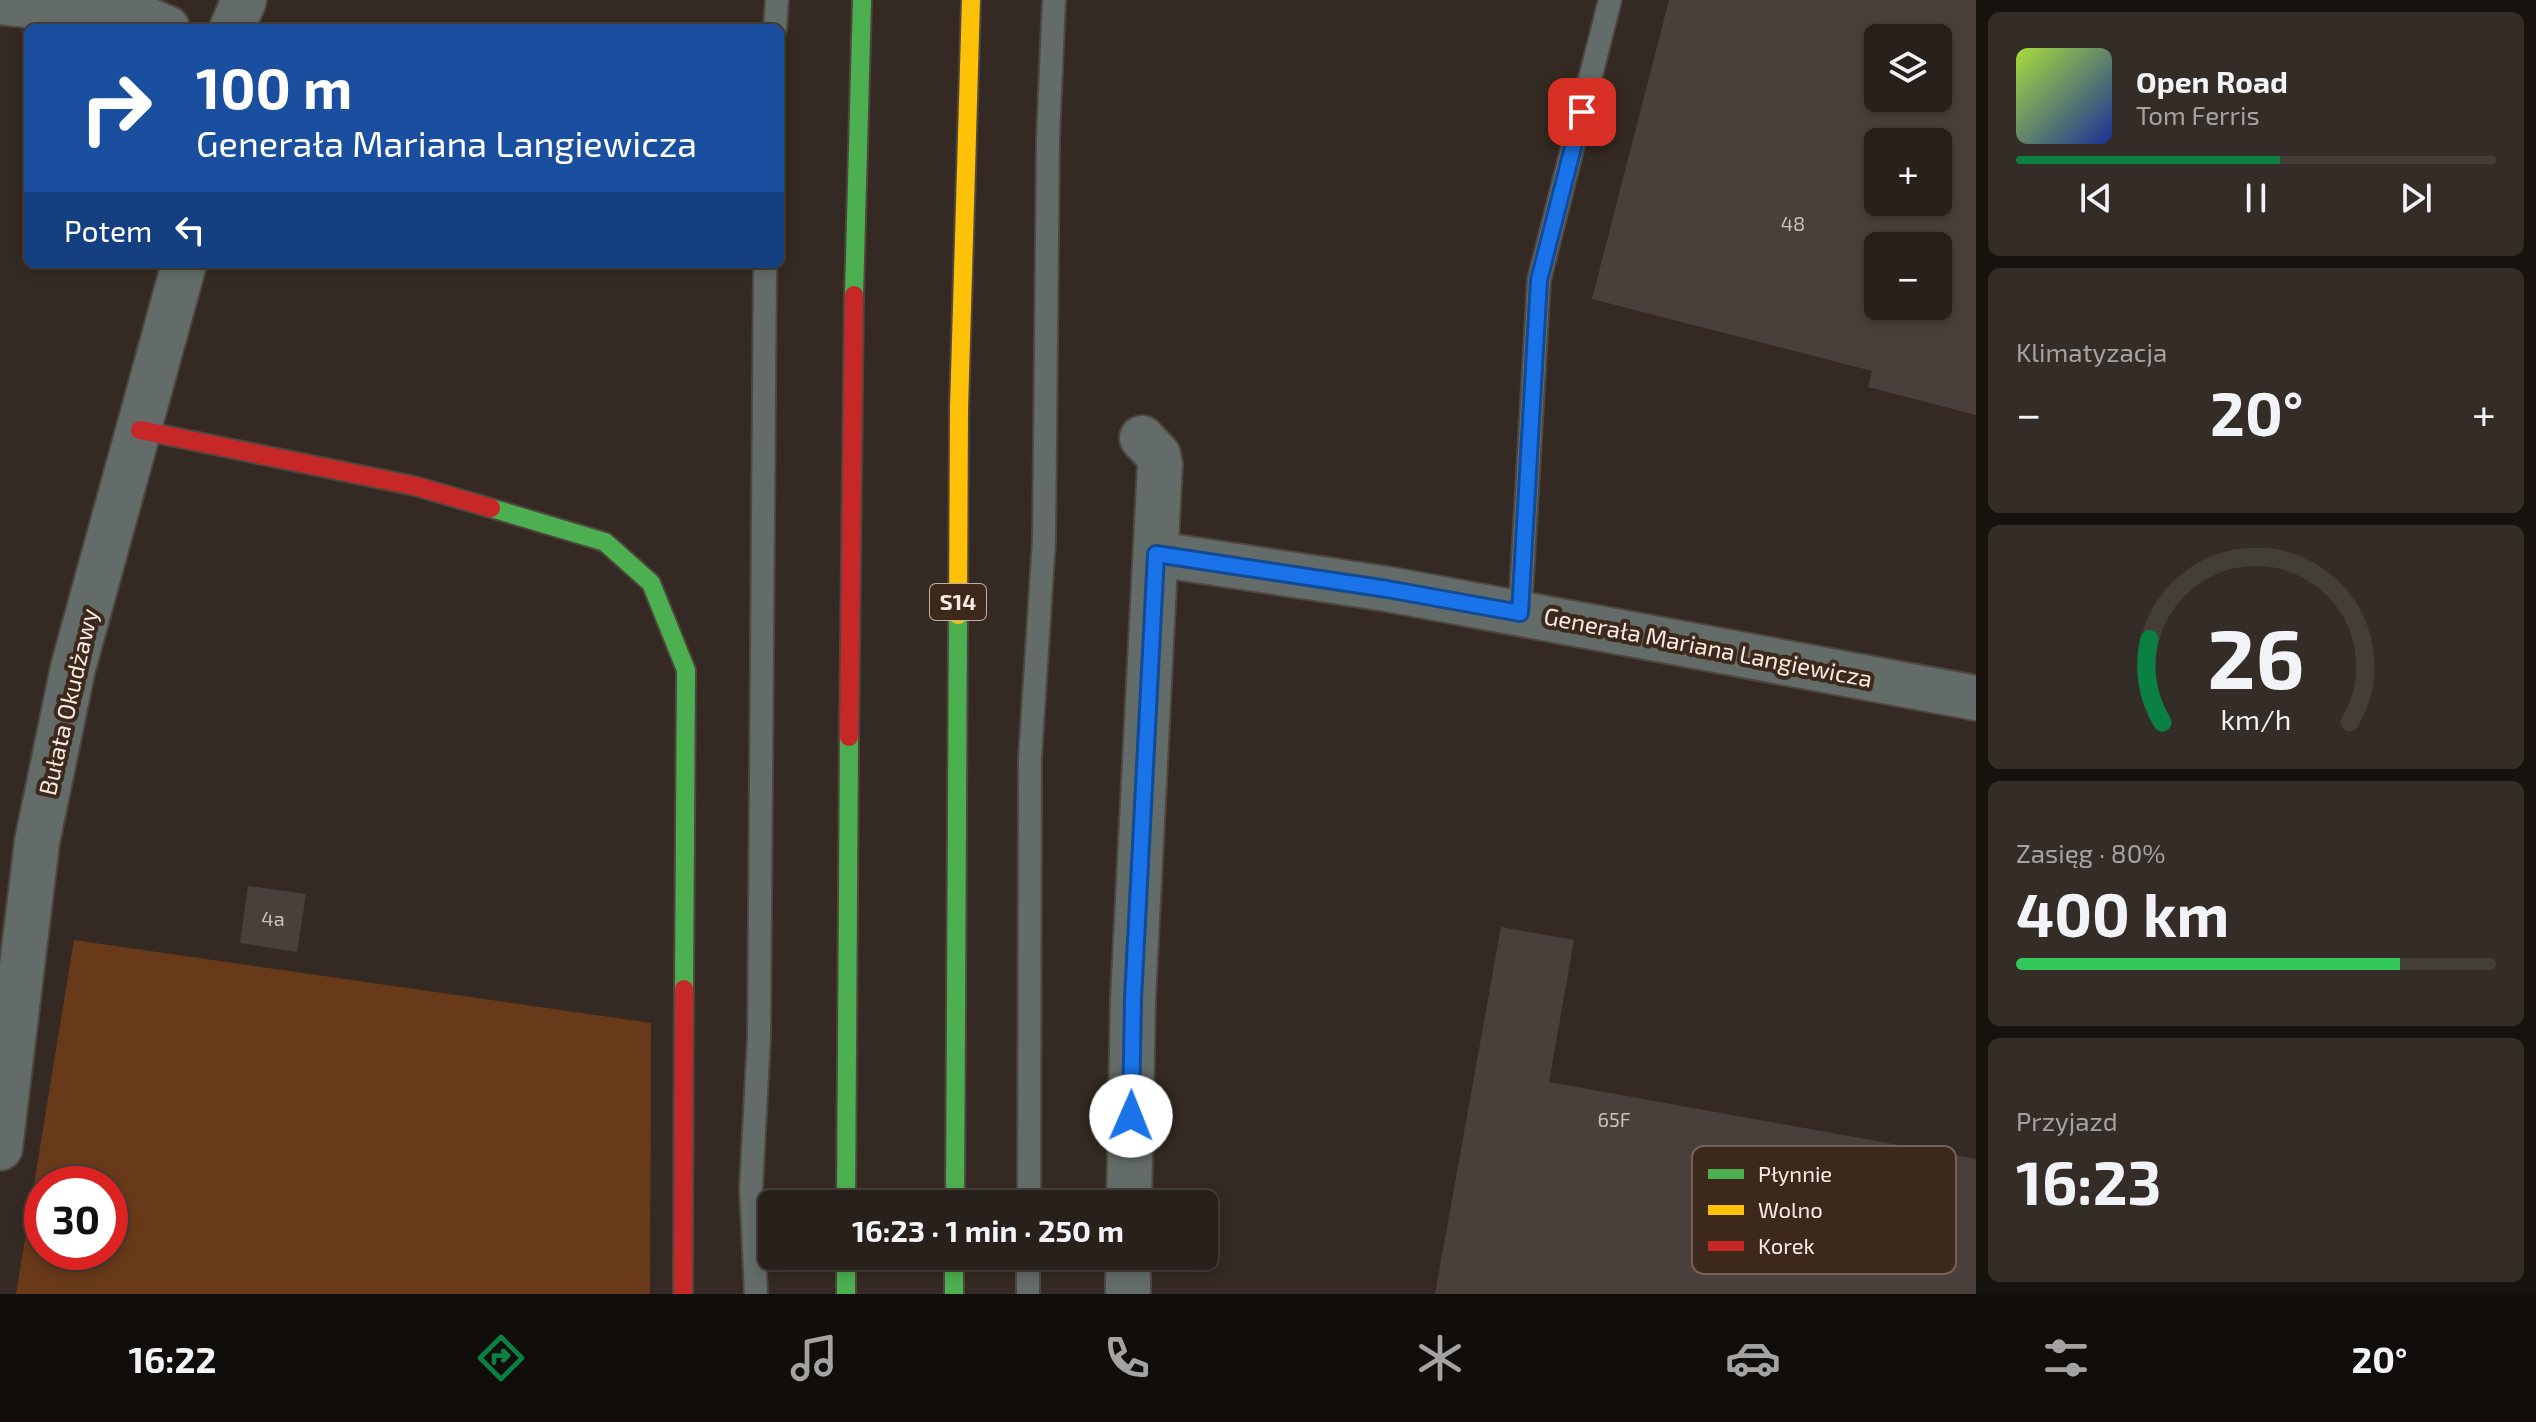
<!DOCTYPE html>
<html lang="pl">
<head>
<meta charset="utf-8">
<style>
  :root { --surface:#28201a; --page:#342d27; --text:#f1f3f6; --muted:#a5a3a2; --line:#443e39; --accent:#0b8043 }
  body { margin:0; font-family:"Exo 2",sans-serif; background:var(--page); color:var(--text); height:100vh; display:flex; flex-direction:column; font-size:30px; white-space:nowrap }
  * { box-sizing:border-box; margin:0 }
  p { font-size:26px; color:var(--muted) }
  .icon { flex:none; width:44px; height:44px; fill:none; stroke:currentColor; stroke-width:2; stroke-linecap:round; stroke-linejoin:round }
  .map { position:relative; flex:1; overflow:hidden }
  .sheet { display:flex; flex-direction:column; gap:12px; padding:12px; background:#16120e; width:560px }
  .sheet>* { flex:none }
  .banner { position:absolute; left:24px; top:24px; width:760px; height:244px; border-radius:12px; box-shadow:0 4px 12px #0003,0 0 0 2px var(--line); background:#1a4fa0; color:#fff; overflow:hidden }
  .tools { position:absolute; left:1864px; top:24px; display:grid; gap:16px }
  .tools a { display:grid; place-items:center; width:88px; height:88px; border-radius:12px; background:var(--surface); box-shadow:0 4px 12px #0003,0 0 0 2px var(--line); font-size:40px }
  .speed { position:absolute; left:24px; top:1166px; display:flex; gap:16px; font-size:40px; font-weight:700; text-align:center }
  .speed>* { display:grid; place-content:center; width:104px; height:104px; border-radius:50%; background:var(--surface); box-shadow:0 4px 12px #0003,0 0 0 2px var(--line); line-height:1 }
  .speed .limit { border:12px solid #d22; background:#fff; color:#111 }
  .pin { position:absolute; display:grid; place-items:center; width:68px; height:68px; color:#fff; margin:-34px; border-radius:16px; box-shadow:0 4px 12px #0006 }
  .me { position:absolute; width:88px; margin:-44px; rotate:1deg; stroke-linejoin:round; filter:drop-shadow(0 0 6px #0008) }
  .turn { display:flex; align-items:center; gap:28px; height:168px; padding:0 40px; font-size:36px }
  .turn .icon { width:104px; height:104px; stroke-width:2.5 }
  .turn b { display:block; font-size:56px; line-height:68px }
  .then { display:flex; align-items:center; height:76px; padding:0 40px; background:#0003; gap:16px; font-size:30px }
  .big { font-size:60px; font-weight:700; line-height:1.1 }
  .sheet .card { flex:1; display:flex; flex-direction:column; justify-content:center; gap:12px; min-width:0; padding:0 28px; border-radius:12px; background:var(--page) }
  .sheet .dial { align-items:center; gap:0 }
  .dial svg { height:208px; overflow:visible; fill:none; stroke:var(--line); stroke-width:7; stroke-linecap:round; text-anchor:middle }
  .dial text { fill:var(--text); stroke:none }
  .song { display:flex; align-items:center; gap:24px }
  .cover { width:96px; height:96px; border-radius:12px; background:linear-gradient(135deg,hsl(80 70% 55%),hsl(230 70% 35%)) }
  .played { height:8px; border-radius:4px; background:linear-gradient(90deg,var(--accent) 55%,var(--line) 55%) }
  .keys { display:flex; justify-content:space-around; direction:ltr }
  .heat { display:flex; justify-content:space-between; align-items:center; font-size:44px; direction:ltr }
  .charge { height:12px; border-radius:6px; background:linear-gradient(90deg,#34c759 80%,var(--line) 0) }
  .trip { position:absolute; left:758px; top:1190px; width:460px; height:80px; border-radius:12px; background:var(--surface); box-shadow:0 4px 12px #0003,0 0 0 2px var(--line); font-weight:700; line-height:80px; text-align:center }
  .tabs { display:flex; height:128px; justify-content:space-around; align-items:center; background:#100d0a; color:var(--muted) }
  .tabs .icon { width:56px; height:56px }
  .tabs .on { color:var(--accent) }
  .tabs b { font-size:36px; color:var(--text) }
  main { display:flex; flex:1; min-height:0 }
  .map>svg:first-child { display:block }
</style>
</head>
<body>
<main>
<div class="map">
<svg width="1976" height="1294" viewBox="0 0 1976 1294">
  <rect width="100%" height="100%" fill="#352a23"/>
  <path fill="#683a19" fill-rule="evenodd" d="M74,940L651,1023L650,1294H16ZM42,1184H110V1252H42Z"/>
  <path fill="#4a403b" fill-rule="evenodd" d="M1669,0H1976V415L1868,387L1872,371L1592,299ZM1878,38H1938V98H1878ZM1878,142H1938V202H1878ZM1878,246H1938V306H1878Z
    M248,886L306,894L297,952L240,943Z
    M1501,927L1574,940L1549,1082L1976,1159V1294H1435Z"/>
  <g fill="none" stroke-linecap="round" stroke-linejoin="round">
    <defs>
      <path id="lane" d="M775,28L777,0
        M1520,613L1539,280L1610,0
        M1029,1204L1030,758L1044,540L1048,138L1054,0
        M756,1294L751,1188L759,1037L765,264
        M1028,1294V1256"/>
      <path id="street" d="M0,2L143,18L167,28
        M232,28L244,0
        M1156,554L1387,589L1976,698
        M0,1148L37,842L73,668L184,264
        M1129,1204L1133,999L1160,464L1158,455L1142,438
        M1128,1294V1256"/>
      <path id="fast" d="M854,295L862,0
        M491,508L605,542L651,583L686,670L684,989
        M846,1204L849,737
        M955,1204L958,615
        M846,1256V1294
        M954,1256V1294"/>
      <path id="slow" d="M958,615L959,409L971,0"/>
      <path id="jam" d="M140,430L415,486L491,508
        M849,737L854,295
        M683,1294L684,989"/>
    </defs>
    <use href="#lane" stroke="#4f4640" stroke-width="26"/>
    <use href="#street" stroke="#4f4640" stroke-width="48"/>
    <use href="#fast" stroke="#4f4640" stroke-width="22"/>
    <use href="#slow" stroke="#4f4640" stroke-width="22"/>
    <use href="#jam" stroke="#4f4640" stroke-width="22"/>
    <use href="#lane" stroke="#636c68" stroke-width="22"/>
    <use href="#street" stroke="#636c68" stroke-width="44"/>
    <use href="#fast" stroke="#4caf50" stroke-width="18"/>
    <use href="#slow" stroke="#ffc107" stroke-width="18"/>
    <use href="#jam" stroke="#c62828" stroke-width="18"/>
  </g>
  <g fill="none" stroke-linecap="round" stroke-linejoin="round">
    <defs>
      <path id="route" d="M1131,1116L1133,999L1156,554L1387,589L1520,613L1539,280L1582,112"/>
    </defs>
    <use href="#route" stroke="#114b97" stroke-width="20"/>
    <use href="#route" stroke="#1a73e8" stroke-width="14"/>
  </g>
  <g text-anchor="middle" stroke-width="8" stroke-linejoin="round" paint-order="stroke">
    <g font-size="20" fill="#ccc0b9">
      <text x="1793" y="231">48</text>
      <text x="273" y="926">4a</text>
      <text x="1614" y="1127">65F</text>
    </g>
    <rect fill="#3c291c" stroke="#c0b1a7" stroke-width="2" x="930" y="584" width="56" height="36" rx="6"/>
    <g font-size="22" font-weight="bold" fill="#f8ebe3">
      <text x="958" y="610">S14</text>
    </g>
    <g font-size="24" fill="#f8ebe3" stroke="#3c291c">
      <text transform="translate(1708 648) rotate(11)" y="8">Generała Mariana Langiewicza</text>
      <text transform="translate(69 702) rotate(-77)" y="8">Bułata Okudżawy</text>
    </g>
  </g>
  <rect x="1692" y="1146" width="264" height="128" rx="12" fill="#3c291c" stroke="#746358" stroke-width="2"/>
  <rect x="1708" y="1169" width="36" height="10" fill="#4caf50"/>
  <rect x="1708" y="1205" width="36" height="10" fill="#ffc107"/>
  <rect x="1708" y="1241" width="36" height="10" fill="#c62828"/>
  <g font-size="22" fill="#f8ebe3">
    <text x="1758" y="1182">Płynnie</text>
    <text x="1758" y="1218">Wolno</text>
    <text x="1758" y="1254">Korek</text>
  </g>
</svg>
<div class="tools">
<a><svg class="icon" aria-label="layers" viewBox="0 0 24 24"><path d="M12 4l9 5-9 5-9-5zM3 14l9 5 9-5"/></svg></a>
<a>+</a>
<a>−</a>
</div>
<div class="speed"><div class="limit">30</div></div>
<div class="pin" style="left:1582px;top:112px;background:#d93025"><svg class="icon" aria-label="arrive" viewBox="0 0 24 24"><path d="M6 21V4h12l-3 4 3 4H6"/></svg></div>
<svg class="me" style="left:1131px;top:1116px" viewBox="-20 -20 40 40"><circle r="19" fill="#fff"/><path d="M0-13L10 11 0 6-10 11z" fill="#1a73e8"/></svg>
<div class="trip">16:23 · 1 min · 250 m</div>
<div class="banner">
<div class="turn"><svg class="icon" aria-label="right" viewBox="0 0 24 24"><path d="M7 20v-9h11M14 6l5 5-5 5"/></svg><div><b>100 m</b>Generała Mariana Langiewicza</div></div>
<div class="then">Potem<svg class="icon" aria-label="left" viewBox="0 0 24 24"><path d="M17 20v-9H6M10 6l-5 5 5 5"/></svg></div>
</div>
</div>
<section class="sheet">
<div class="card">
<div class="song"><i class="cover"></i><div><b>Open Road</b><p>Tom Ferris</p></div></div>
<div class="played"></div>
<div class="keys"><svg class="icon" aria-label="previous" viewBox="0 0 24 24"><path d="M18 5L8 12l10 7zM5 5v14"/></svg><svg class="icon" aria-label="pause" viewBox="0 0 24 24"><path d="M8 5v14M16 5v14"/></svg><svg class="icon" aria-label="next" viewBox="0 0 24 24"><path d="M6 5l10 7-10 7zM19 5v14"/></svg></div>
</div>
<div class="card"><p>Klimatyzacja</p>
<div class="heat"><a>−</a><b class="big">20°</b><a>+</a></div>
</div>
<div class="card dial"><svg viewBox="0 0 100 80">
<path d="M14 69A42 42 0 1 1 86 69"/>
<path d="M14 69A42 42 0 0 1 9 37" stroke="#0b8043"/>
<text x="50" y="56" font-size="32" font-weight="700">26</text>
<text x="50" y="72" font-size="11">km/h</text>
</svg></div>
<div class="card"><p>Zasięg · 80%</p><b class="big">400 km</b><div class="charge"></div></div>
<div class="card"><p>Przyjazd</p><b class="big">16:23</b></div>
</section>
</main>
<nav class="tabs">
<b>16:22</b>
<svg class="icon on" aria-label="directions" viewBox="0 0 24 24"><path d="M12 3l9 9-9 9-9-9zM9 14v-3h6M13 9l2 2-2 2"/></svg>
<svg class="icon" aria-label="music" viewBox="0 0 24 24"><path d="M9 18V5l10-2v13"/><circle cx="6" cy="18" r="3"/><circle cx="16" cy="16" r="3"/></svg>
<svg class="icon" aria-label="phone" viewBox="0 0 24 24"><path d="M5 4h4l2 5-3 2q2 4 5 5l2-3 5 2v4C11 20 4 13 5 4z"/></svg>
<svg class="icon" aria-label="climate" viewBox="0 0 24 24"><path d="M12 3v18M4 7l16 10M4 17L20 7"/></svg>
<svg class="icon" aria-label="car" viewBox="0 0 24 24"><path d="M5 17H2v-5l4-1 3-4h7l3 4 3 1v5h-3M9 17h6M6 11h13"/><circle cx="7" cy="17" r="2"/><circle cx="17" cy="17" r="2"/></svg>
<svg class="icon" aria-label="filters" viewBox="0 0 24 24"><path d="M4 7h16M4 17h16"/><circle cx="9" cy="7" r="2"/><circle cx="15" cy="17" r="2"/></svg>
<b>20°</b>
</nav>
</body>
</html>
